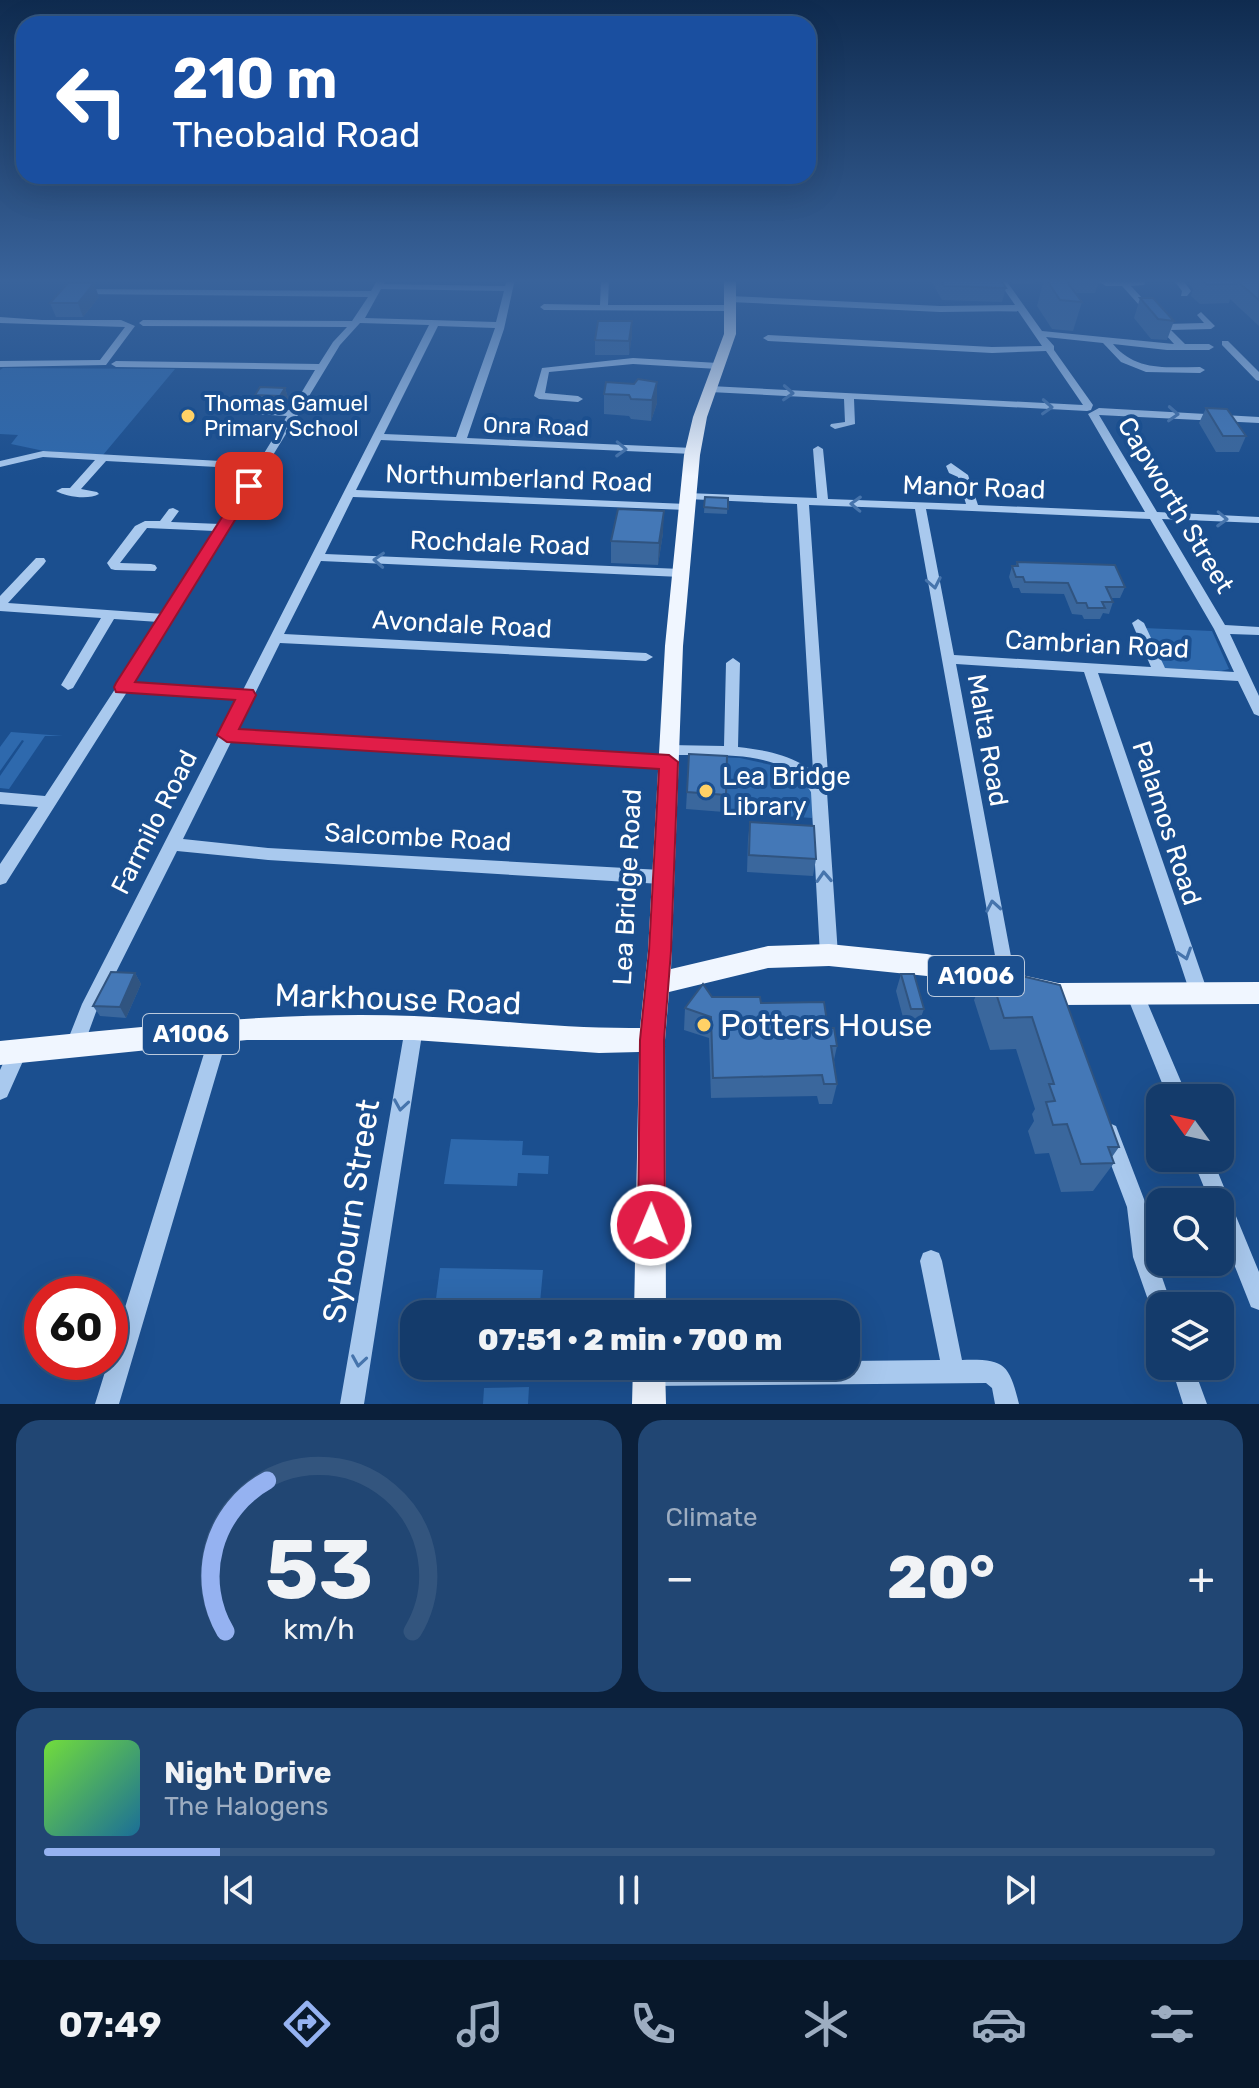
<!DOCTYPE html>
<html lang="en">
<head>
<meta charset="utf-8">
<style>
  :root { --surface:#143b6b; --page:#214673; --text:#f1f3f6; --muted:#9dadc1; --line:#33557e; --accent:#95b2f1 }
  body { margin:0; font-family:Rubik,sans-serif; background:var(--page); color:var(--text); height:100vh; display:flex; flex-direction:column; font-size:30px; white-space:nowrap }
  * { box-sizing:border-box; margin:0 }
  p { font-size:26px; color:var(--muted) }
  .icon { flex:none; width:44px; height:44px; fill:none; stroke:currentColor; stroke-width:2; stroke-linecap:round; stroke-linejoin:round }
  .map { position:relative; height:1404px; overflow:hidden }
  .sheet { display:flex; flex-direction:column; gap:16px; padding:16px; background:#0b203b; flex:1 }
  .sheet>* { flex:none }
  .hud { position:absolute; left:16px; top:16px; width:800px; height:168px; border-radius:24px; box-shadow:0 8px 32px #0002,0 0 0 2px var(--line); background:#1a4fa0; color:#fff; overflow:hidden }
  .needle { width:52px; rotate:303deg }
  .fabs { position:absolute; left:1146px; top:1084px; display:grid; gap:16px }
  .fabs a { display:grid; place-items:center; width:88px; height:88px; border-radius:16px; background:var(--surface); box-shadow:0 8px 32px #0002,0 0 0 2px var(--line); font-size:40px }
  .speed { position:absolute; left:24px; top:1276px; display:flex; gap:16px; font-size:40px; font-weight:700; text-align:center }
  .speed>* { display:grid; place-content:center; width:104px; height:104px; border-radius:50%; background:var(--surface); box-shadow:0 8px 32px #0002,0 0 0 2px var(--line); line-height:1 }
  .speed .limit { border:12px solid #d22; background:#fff; color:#111 }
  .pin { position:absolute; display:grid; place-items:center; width:68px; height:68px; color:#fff; margin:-34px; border-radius:16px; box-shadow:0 4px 12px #0006 }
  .me { position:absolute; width:88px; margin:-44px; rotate:1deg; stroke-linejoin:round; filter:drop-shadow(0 0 6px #0008) }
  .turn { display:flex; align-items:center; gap:28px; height:168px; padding:0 24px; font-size:36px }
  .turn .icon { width:104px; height:104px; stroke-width:2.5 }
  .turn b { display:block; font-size:56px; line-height:68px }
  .big { font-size:60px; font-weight:800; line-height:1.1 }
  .sheet .tile { flex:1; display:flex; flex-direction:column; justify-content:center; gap:12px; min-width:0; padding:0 28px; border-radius:24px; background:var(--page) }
  .sheet .dial { align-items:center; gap:0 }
  .dial svg { height:208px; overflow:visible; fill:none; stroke:var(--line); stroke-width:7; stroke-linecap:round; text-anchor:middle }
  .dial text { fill:var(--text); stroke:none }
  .song { display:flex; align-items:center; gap:24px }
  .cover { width:96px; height:96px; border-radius:12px; background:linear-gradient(135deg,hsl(100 70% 55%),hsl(200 70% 35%)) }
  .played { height:8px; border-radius:4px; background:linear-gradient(90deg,var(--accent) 15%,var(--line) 15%) }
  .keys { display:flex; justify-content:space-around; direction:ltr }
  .heat { display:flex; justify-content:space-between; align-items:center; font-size:44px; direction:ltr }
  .sheet .tiles { flex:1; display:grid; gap:16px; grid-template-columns:1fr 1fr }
  .tile:last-child { grid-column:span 2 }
  .trip { position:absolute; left:400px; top:1300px; width:460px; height:80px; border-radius:24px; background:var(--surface); box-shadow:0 8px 32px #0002,0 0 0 2px var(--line); font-weight:800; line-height:80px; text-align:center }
  .tabs { display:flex; height:128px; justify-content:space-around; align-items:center; background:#08182b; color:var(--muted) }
  .tabs .icon { width:56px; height:56px }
  .tabs .active { color:var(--accent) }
  .tabs b { font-size:36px; color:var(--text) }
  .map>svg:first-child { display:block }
</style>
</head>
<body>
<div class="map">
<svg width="1259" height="1404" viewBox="0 0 1259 1404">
  <rect width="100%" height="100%" fill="#1b4f8f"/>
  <path fill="#2e69ad" d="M3,368L175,369L103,455L44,451L11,444L18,435L0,434V370Z
    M1144,628L1212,631L1229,669L1221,671L1162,668Z
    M11,732L63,736H45L9,789L0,788V776L24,741L22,740L0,771V747Z
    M688,756L740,758L785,768L795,773L813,792L812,818L724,812L725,774L688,771Z
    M451,1139L523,1141L522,1155L549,1156L548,1174L518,1173L517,1186L444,1184Z
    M440,1268L543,1270L539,1314H434Z
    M529,1387L528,1404H483L484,1388Z"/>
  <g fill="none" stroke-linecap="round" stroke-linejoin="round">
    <path fill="#a9c9ee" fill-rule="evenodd" d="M378,279H386L384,284L505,286L507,279H515L504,329L467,438L693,448L698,451L693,454L381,440L356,490L687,504L693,507L687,510L353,497L325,554L681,569L687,573L681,577L321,561L284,634L646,653L653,657L646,661L280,643L237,730L669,757L674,758L676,762L674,766L669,767L232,740L183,839L268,848L661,870L667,872L669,877L667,882L661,884L268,860L177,851L96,1012L81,1053L74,1056L67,1053L65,1047L82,1004L238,699L127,692L6,883L0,885V864L38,807L0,804V792L45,796L159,622L114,619L73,688L68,690L61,685L101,618L0,611V596L36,558H44L46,561L44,564L8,603L164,614L215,531L147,528L120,563L151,564L155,565L157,568L155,571L115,570L111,569L107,563L135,526L145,521H160L169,509L173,508L179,511L171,522L220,524L254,469L106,461L81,489L97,492L99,494C89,500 66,497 56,491L62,488H70L95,460L43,457L0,467V461L43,451L258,463L287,416L238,413L233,410L238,407L291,410L315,370L116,367L111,364L116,361L319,364L333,342L347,327L143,326L139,323L143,320L352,321L368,297L81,294L78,293V289L371,291ZM381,289L504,291L496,322L365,318ZM360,323L429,325L243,690L133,683L297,416L301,413L300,411L340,345ZM438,326L495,328L456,437L384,434Z
      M601,279H609L608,305H731L735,308L731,311L544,310L540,307L544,304L600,305Z
      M997,279H1005L1042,331L1174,344L1122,286H1106L1094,279H1147L1144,285L1131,286L1166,324L1204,323L1197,315L1201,312L1215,326L1211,329L1171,330L1185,344H1209L1214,347L1209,350H1167L1113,344C1136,372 1168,367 1200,367L1205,370L1200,373L1146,372L1121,362L1103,343L1046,337L1054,346V350L1093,405L1091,410L1087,411L854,399L855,424L835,429L830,426L831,424L845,422L844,399L710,392L705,389L710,386L1083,405L1046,351L992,353L768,341L763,338L768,335L992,347L1042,346L1018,311L940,312L730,302L726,299L730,296L940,306L1015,305Z
      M1173,279H1182L1191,291L1187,296H1181L1182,291Z
      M0,317L42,320H121L135,326L106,365L0,367V361L100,360L125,327L0,323Z
      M1222,341H1228L1259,372V381L1256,380L1222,345Z
      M633,358L718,363L723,366L718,369L633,364L549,372L545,393L578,396L583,399L578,402L539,399L534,396L542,368Z
      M1099,408L1259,417V423L1099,415L1157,512L1259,517V523L1162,519L1225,625L1259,627V635L1230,634L1259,696V716L1254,714L1238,681L1098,673L1208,993L1205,999L1199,1001L1193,999L1190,993L1084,672L956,664L1016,983L1013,989L1007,991L1001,989L915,509L809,505L828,774L826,778L819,779L827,792L838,955L835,960L829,962L823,960L820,955L811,792C785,747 714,756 669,755L664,754L662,750L664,746L669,745L724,746L726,663L733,658L740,663L738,747C766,750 791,755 813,771L797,504L687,499L681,496L687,493L817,498L813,449L818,446L823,449L828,499L966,504L958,477L949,473L946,466L951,463L968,475L978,505L1145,512L1088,414ZM926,509L1150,519L1214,629L1234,672L1165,668L1144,623L1138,619L1132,623L1151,667L954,655Z
      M1136,988L1142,990L1188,1098H1168L1127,996L1130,990Z
      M414,1020L420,1022L423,1028L364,1404H340L405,1028L408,1022Z
      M220,1023L227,1025L229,1031L119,1404H95L211,1031L213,1025Z
      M18,1043L25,1046L27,1052L7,1097L0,1100V1070L11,1046Z
      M1109,1123L1116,1126L1147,1207L1155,1257L1172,1306H1160V1317L1153,1314L1133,1257L1127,1207L1099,1133L1102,1126Z
      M1192,1158H1212L1259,1272V1310L1251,1307L1220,1229V1202H1210Z
      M931,1250L939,1253L942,1261L962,1360C1004,1359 1009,1363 1019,1404H995L992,1388L986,1383L649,1386L641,1383L638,1375L643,1366H846V1361L940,1360L920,1261L923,1253Z
      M1171,1366H1193L1207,1404H1183Z"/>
    <path fill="#f0f6ff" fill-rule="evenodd" d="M724,279H736V334L707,417L700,455L683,646L671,969L768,946L829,944L927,954L1058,983L1259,982V1004L1058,1005L927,976L829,966L768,968L669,992L665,1040L666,1314H634L639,1052L599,1053L414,1040H247L0,1065V1041C139,1027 274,1011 414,1016C490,1019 564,1029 640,1028L648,951L665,646L684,455L693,417L724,334Z
      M633,1366H665L666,1404H632Z"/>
  </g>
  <path fill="#3a679d" d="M930,279H1000L1006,288L1002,302L942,300Z
    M1009,279H1034L1033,284H1014Z
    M1044,279H1065L1082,302L1073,331L1052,329L1037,306Z
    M1065,279H1100L1095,293H1076Z
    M1152,279H1171V281H1154Z
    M1186,279H1231L1235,283L1236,280L1259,279V326L1230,299L1229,303L1200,304L1191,296L1193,289Z
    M99,297L83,317H56L50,303Z
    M1140,298L1174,321L1167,340L1151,339L1134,318Z
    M632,335L629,355H595V340Z
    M657,382V403L651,421L631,419L629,416L604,414V394L634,384Z
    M285,388L288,398L282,406L257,405L255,395Z
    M1206,408L1246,436L1239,452H1216L1199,423Z
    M705,497L728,498L727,514L704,513Z
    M663,533L658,565L611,563V541Z
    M1017,562L1125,587L1120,598H1111L1113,602L1109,614L1103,613L1100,619H1084L1082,615L1072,614L1064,594L1021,593L1019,588H1013L1009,577L1012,566H1016Z
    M689,754L726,795L724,812L686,809Z
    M750,822L816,859L813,876L747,872L748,839Z
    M988,968L1060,985L1119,1147L1112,1157L1114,1163L1093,1191L1061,1192L1049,1153L1035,1154L1028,1131L1034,1121L1032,1114L1035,1109L1016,1049L990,1050L974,1000Z
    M135,973L141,984L126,1018L100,1016L93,1006Z
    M901,974L924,1009L918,1025H905L896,991Z
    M712,997L761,1003L828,1028L837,1046L834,1060L837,1084L832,1104H819L817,1096L711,1098L709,1038L684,1030L685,1008Z"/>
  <path fill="#305480" d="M94,283L99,297L83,317L78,303Z
    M632,321V335L629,355V341Z
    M657,382V403L651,421L652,400Z
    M285,388L288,398L282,406L280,396Z
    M664,511L663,533L658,565L659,543Z
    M135,973L141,984L126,1018L120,1007Z"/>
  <path fill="#4478b7" stroke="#305480" stroke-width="2" d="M940,279H1000L1006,288L944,286Z
    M1046,279H1065L1082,302L1060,300Z
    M1201,279H1231L1236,284L1207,285Z
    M1259,279V300L1236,280L1250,279Z
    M68,283H94L78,303H50Z
    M1140,298H1153L1174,321L1158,319Z
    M598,321H632L629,341L595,340Z
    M638,379L657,382L652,400L631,399L629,395L604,394L606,382L634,384Z
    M260,387L285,388L280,396L255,395Z
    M1206,408L1227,409L1246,436H1223Z
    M705,497L728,498V509L704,507Z
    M618,509L664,511L659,543L611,541Z
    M1017,562L1115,565L1125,587H1106L1113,602H1102L1105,608H1088L1086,603H1077L1068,583L1025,582L1023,577H1016L1012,566H1018Z
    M689,754L727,756L726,795L687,792Z
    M750,822L814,826L816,859L749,855Z
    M988,968L1060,985L1119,1147H1108L1114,1163L1081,1164L1067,1124L1053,1125L1046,1102L1055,1101L1049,1084H1054L1032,1017L1004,1018Z
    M111,972L135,973L120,1007L93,1006Z
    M901,974H914L924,1009H911Z
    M703,984L712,997H760L761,1003L824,1002L828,1028H834L837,1046H831L837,1084H824L822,1075L713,1078L711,1017L685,1008Z"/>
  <defs><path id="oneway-chevron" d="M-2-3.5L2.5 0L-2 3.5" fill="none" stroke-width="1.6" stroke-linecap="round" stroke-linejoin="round" transform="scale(2)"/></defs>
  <g stroke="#4674ac">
    <use href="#oneway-chevron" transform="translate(788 393) rotate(3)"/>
    <use href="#oneway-chevron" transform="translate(1047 407) rotate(3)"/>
    <use href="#oneway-chevron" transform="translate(1173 414) rotate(3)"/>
    <use href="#oneway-chevron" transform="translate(621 449) rotate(2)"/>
    <use href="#oneway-chevron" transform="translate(856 504) rotate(-178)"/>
    <use href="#oneway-chevron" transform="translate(1222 519) rotate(2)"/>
    <use href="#oneway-chevron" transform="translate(379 560) rotate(-177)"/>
    <use href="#oneway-chevron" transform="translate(934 583) rotate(79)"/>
    <use href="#oneway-chevron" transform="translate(824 877) rotate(-93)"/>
    <use href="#oneway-chevron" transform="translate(993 906) rotate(-100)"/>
    <use href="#oneway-chevron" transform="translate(1185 954) rotate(72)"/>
    <use href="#oneway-chevron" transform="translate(401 1105) rotate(99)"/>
    <use href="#oneway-chevron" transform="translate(359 1361) rotate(99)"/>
  </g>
  <linearGradient id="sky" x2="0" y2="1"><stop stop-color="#0f2b4f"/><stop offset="0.59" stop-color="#39639b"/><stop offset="1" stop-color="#39639b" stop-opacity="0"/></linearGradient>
  <rect width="1259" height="476" fill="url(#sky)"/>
  <path fill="#e11d48" stroke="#92132f" stroke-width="2" d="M249,482L256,486L135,682L253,690L256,695L239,729L669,755L678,762L671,951L664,1040L665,1225L661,1235L651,1239L642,1235L638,1225L640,1040L649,951L659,769L227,742L217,735L235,700L116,692L114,687L116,683L242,486Z"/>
  <g fill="#ffd166" stroke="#1b4f8f" stroke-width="3">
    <circle cx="188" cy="416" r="8"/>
    <circle cx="706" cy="791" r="8"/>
    <circle cx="704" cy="1025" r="8"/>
  </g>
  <g text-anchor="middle" stroke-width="8" stroke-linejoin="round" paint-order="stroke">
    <g font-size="22" fill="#fff" stroke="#1b4f8f" text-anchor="start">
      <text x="204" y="411">Thomas Gamuel<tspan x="204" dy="25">Primary School</tspan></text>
    </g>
    <g font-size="22" fill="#fff" stroke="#1b4f8f">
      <text transform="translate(536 426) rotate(2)" y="8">Onra Road</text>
    </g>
    <g fill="#1b4f8f" stroke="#bbcadd" stroke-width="2">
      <rect x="928" y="956" width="96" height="40" rx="6"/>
      <rect x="143" y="1014" width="96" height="40" rx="6"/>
    </g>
    <g font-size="24" font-weight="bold" fill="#fff">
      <text x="976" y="984">A1006</text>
      <text x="191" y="1042">A1006</text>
    </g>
    <g font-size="26" fill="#fff" stroke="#1b4f8f">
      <text transform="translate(519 478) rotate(2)" y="9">Northumberland Road</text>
      <text transform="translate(974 487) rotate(2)" y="9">Manor Road</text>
      <text transform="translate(1176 505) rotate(59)" y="9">Capworth Street</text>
      <text transform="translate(500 543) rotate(2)" y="9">Rochdale Road</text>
      <text transform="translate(462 624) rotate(3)" y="9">Avondale Road</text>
      <text transform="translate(1097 644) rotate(3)" y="9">Cambrian Road</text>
      <text transform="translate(988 740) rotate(80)" y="9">Malta Road</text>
      <text transform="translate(154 822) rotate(-63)" y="9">Farmilo Road</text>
      <text transform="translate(1167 823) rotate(72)" y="9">Palamos Road</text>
      <text transform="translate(418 837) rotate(3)" y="9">Salcombe Road</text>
      <text transform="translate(627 887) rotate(-87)" y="9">Lea Bridge Road</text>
    </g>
    <g font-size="26" fill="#fff" stroke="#1b4f8f" text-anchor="start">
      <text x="722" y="785">Lea Bridge<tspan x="722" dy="30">Library</tspan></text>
    </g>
    <g font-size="32" fill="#fff" stroke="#1b4f8f">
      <text transform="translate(398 999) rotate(2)" y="11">Markhouse Road</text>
      <text transform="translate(351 1211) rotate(-81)" y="11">Sybourn Street</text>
    </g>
    <g font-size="32" fill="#fff" stroke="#1b4f8f" text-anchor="start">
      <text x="720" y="1036">Potters House</text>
    </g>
  </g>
</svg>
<div class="fabs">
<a><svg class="needle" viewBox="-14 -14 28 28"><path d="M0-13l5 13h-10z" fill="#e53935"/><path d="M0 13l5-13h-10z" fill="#9dadc1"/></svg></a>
<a><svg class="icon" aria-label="search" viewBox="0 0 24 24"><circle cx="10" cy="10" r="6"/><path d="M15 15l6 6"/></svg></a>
<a><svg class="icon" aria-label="layers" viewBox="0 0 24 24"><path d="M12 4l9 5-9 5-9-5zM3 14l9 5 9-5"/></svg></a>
</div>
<div class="speed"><div class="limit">60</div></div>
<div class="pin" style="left:249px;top:486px;background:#d93025"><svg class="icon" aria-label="arrive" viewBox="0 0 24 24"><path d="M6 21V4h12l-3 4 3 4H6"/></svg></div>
<svg class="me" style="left:651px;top:1225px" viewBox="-20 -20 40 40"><circle r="17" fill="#e11d48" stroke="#fff" stroke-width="3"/><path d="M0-11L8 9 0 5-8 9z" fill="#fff"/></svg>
<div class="trip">07:51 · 2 min · 700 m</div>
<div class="hud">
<div class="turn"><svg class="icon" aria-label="left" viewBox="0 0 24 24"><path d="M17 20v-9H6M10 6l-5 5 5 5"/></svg><div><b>210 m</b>Theobald Road</div></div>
</div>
</div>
<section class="sheet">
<div class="tiles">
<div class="tile dial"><svg viewBox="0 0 100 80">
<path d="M14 69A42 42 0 1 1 86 69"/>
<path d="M14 69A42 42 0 0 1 30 11" stroke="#95b2f1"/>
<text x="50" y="56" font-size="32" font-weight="700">53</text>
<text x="50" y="72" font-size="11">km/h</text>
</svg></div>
<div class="tile"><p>Climate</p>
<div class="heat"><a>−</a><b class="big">20°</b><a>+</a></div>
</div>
<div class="tile">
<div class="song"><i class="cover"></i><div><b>Night Drive</b><p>The Halogens</p></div></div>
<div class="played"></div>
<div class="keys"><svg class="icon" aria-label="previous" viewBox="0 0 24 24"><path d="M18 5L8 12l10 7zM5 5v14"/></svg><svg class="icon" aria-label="pause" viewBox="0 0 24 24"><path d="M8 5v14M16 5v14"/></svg><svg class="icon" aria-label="next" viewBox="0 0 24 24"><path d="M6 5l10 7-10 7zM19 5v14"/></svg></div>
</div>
</div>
</section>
<nav class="tabs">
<b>07:49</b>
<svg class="icon active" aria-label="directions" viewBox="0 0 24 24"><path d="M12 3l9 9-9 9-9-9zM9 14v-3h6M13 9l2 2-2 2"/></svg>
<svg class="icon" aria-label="music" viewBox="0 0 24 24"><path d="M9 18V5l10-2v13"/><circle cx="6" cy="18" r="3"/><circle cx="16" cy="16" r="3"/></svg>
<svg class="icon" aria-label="phone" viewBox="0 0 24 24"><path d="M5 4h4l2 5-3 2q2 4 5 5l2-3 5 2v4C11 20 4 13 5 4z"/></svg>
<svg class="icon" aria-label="climate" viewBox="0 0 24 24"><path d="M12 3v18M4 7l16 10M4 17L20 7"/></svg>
<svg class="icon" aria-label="car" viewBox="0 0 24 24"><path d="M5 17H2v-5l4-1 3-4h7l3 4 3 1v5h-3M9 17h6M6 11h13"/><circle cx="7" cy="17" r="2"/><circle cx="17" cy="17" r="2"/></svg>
<svg class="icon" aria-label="filters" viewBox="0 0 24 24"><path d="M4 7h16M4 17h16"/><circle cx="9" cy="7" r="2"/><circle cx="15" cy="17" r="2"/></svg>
</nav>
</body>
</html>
